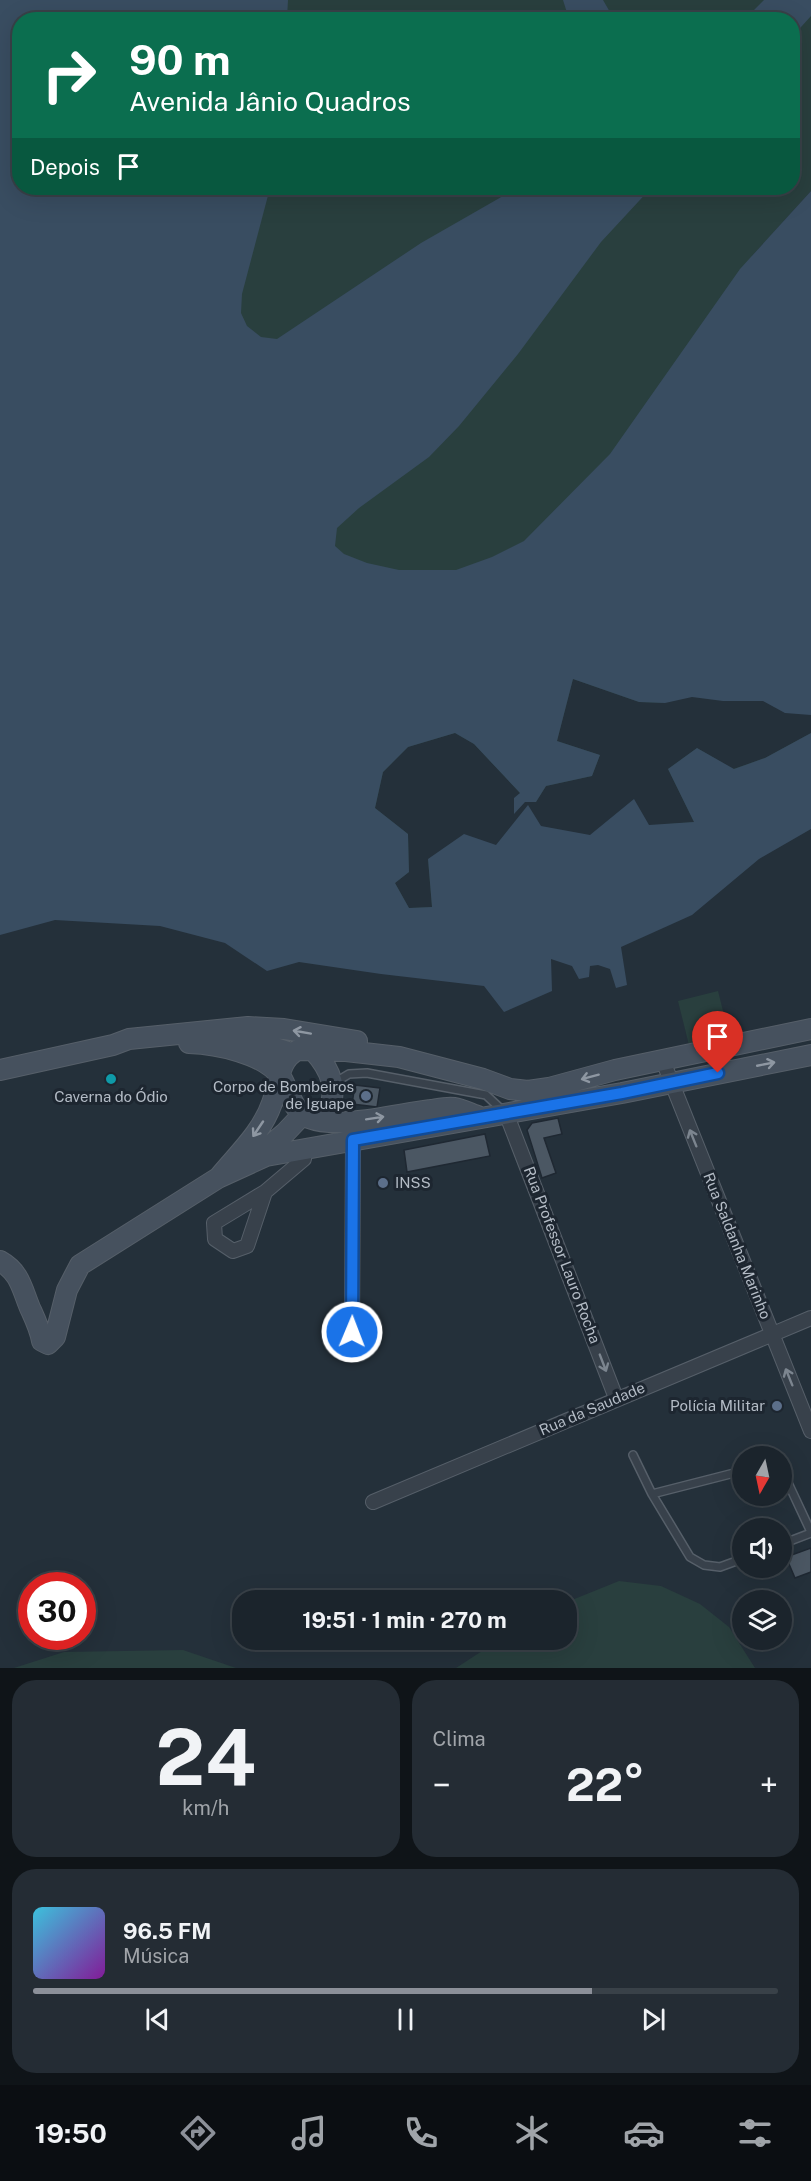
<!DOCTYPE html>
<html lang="pt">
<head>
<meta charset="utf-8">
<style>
  :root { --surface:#1b242c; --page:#242c34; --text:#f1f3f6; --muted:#a0a4a9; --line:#394148; --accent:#8c9099 }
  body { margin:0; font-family:"Public Sans",sans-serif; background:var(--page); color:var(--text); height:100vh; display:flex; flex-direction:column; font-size:22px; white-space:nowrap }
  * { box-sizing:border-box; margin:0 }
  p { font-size:20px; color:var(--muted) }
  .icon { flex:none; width:33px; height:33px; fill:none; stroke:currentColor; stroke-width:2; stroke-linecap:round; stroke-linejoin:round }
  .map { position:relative; height:1668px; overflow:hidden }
  .details { display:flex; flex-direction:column; gap:12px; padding:12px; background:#0f1418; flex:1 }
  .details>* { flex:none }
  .guide { position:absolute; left:12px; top:12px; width:788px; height:183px; border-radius:24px; box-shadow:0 6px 24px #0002,0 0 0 2px var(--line); background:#0b6e4f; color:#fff; overflow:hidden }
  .needle { width:39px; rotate:189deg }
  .tools { position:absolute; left:732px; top:1446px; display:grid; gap:12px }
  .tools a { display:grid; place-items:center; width:60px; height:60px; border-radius:50%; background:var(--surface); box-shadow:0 6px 24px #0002,0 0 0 2px var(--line); font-size:30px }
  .speed { position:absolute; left:18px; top:1572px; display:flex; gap:12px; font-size:30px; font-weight:700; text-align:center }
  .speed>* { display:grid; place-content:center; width:78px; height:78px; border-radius:50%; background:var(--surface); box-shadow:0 6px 24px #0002,0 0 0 2px var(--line); line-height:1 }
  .speed .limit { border:9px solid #d22; background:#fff; color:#111 }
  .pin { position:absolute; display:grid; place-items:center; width:51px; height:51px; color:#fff; margin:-62px -26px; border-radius:50% 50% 50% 0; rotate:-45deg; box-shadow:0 0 6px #0007 }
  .pin .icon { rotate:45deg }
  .me { position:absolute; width:66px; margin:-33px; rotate:1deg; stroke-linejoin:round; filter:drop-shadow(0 0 4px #0008) }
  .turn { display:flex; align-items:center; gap:21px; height:126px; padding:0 18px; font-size:27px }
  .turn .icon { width:78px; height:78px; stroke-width:2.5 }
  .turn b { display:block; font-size:42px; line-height:51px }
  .then { display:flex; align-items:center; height:57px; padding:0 18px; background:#0003; gap:12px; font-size:22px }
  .big { font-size:45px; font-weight:700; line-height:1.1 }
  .details .widget { flex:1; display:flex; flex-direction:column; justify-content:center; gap:9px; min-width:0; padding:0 21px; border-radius:24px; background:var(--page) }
  .details .dial { align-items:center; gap:0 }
  .dial b { font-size:78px; line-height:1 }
  .song { display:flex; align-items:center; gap:18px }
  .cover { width:72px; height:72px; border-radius:9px; background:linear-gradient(135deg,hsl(190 70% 55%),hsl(290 70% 35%)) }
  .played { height:6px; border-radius:3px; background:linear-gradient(90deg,var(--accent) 75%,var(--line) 75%) }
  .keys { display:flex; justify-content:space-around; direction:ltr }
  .heat { display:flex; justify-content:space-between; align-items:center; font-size:33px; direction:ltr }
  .details .tiles { flex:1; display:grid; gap:12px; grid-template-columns:1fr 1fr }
  .widget:last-child { grid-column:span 2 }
  .trip { position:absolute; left:232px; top:1590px; width:345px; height:60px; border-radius:24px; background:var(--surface); box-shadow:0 6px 24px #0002,0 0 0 2px var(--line); font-weight:700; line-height:60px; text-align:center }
  .menu { display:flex; height:96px; justify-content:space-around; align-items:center; background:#0b0e12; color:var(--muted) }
  .menu .icon { width:42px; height:42px }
  .menu .current { color:var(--accent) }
  .menu b { font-size:27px; color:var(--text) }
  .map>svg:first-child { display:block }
</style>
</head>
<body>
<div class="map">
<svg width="811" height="1668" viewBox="0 0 811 1668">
  <rect width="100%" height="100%" fill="#24303a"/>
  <path fill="#293f3e" d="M97,0H811V191L752,256L665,703L639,702L573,679L557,741L600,755L592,776L546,786L536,802L520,793L474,744L455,733L408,747L383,772L375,808L408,834L409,872L395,883L409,908L432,907L428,859L520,872L668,824L694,822L668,769L697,748L733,769L765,758L811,733L702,845L370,945L44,188H792V20H98Z
    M718,991L729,1035L689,1045L678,1001Z
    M619,1581L661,1586L700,1604L729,1627L755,1668H456L499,1640H567V1602Z
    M183,1650L236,1668H14L64,1652Z"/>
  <path fill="#394d61" d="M0,0H288L287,19L20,20V188H270L242,294L241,313L247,326L261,337L277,339L421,243L517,188H651L601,242L518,354L459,426L429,457L359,508L337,528L335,546L344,554L367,563L399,570H456L492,557L524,541L610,454L740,269L811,191V715L785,713L763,701H723L692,697L665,703L639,702L573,679L557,741L600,755L592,776L546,786L536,802H525L514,814V798L520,793L474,744L455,733L408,747L383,772L375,808L408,834L409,872L395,883L409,908L432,907L428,859L464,834L496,845L528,805L541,826L590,835L634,799L649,825L694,822L668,769L697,748L734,769L765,758L811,733V829L759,859L692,915L621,947L627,985L616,988L610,969L598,965L590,966L589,977L579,979L572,966L551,959L552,991L504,1012L484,986L381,974L299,962L267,971L225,943L160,926L55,920L0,935Z
    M563,0H603L614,19H569Z
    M764,0H811V16L792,37V20L745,19Z"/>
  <path fill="#4b5763" stroke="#1f2832" stroke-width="1.5" d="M355,1085L380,1088L377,1107L352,1104Z
    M558,1118L562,1134L544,1138L556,1173L542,1178L527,1130L532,1123Z
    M485,1134L490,1156L407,1172L404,1150Z
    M811,1548V1572L795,1578L786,1557Z"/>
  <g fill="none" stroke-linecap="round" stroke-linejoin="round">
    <defs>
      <path id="lane" d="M334,1083L349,1074L367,1073L486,1095L502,1110
        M633,1455L652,1494L690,1557L704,1565L720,1567L742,1559
        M782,1470L811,1532
        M652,1494L742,1471
        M782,1544L811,1533"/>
      <path id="street" d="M663,1061L811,1431
        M506,1113L616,1398
        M265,1192L247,1246L233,1251L215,1239L214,1223L265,1192L304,1159L305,1149
        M352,1332L353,1140
        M373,1502L811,1318"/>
      <path id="secondary" d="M231,1034L291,1053
        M189,1043C216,1044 264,1053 281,1077C289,1090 292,1111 309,1118C340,1130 397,1114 431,1110C438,1109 447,1107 454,1108C462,1109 471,1114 480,1117
        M313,1050C332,1071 339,1090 326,1117L317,1119
        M0,1070L113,1045L129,1039L248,1027L284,1029L357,1041
        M256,1157L285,1133L303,1114
        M220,1176C239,1153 262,1132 272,1103C279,1084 278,1059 298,1050L346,1051L399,1057L483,1079L510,1089L528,1091L549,1088L615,1070L811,1029
        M0,1261C20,1272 22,1289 30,1308C35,1319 40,1329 42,1341L48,1344L55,1337L67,1290L80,1265L218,1178L266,1156L622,1093L811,1055"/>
    </defs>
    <use href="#lane" stroke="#565f69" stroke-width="10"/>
    <use href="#street" stroke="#565f69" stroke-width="16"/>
    <use href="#secondary" stroke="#565f69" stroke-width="22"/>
    <use href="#lane" stroke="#38414b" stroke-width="7"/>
    <use href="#street" stroke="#38414b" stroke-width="14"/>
    <use href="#secondary" stroke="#46515e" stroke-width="20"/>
  </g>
  <defs><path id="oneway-shaft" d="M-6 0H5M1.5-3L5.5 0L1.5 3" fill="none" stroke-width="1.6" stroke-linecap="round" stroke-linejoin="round" transform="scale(1.5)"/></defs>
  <g stroke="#8e97a2">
    <use href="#oneway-shaft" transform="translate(302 1032) rotate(-170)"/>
    <use href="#oneway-shaft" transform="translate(766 1064) rotate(-11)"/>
    <use href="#oneway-shaft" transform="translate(590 1077) rotate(165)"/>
    <use href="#oneway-shaft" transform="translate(375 1118) rotate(-9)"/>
    <use href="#oneway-shaft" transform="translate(258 1129) rotate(124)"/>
  </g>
  <g stroke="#7c858f">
    <use href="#oneway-shaft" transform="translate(693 1138) rotate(-112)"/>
    <use href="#oneway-shaft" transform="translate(603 1363) rotate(69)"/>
    <use href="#oneway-shaft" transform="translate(789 1377) rotate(-112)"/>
  </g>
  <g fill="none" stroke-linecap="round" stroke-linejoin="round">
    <defs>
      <path id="route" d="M352,1332L353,1140L622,1093L718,1073"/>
    </defs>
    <use href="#route" stroke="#114b97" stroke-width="15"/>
    <use href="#route" stroke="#1a73e8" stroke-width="10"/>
  </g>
  <circle fill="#0f9aa8" stroke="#1d2630" stroke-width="2" cx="111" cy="1079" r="6"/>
  <g fill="#5c6f8a" stroke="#1d2630" stroke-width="2">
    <circle cx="366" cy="1096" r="6"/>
    <circle cx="383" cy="1183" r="6"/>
    <circle cx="777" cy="1406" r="6"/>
  </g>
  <g text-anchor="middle" stroke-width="6" stroke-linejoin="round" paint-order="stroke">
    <g font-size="15" fill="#b4bcc6" stroke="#1d2630" text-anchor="end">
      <text x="354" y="1092">Corpo de Bombeiros<tspan x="354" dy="17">de Iguape</tspan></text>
      <text x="111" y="1102" text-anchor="middle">Caverna do Ódio</text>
      <text x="395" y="1188" text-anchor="start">INSS</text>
      <text x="765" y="1411">Polícia Militar</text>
    </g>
    <g font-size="15" fill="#b4bcc6" stroke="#1d2630">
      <text transform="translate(737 1246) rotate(68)" y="5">Rua Saldanha Marinho</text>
      <text transform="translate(562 1255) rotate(69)" y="5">Rua Professor Lauro Rocha</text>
      <text transform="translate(592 1409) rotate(-23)" y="5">Rua da Saudade</text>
    </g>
  </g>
</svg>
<div class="tools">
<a><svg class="needle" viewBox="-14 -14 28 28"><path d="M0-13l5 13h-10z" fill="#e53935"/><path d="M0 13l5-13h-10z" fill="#a0a4a9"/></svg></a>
<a><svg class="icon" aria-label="sound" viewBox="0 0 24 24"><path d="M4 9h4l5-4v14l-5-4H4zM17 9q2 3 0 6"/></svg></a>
<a><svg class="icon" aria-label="layers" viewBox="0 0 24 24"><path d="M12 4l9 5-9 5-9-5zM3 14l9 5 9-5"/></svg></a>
</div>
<div class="speed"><div class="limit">30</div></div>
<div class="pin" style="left:718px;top:1073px;background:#d93025"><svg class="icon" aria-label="arrive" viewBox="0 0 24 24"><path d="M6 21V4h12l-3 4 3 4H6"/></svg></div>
<svg class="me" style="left:352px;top:1332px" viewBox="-20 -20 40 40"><circle r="17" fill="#1a73e8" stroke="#fff" stroke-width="3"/><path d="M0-11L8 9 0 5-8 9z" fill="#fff"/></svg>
<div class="trip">19:51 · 1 min · 270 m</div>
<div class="guide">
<div class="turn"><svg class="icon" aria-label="right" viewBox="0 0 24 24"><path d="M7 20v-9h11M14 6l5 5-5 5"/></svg><div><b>90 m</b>Avenida Jânio Quadros</div></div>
<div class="then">Depois<svg class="icon" aria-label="arrive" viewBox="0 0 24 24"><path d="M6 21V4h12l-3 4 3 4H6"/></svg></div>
</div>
</div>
<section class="details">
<div class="tiles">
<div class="widget dial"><b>24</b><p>km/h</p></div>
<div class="widget"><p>Clima</p>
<div class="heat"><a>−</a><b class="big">22°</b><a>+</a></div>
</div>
<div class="widget">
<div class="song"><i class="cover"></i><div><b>96.5 FM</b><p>Música</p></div></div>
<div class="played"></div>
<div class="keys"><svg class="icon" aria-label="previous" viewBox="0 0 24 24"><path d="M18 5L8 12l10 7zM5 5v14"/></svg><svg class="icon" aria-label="pause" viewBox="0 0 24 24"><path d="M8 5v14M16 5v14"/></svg><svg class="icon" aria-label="next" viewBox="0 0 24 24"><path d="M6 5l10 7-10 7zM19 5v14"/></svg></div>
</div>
</div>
</section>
<nav class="menu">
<b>19:50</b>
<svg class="icon current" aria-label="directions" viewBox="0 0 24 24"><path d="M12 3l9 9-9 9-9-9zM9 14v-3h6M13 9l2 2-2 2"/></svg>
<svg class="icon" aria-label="music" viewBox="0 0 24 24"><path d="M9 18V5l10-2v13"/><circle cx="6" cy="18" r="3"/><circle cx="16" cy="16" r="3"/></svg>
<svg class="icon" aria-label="phone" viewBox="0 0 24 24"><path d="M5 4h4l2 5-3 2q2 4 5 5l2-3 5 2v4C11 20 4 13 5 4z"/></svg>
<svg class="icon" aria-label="climate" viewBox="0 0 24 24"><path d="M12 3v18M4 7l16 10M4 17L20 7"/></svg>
<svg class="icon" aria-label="car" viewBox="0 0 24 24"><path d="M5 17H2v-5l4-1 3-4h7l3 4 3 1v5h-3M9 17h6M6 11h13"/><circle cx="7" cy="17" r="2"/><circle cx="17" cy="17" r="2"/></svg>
<svg class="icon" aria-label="filters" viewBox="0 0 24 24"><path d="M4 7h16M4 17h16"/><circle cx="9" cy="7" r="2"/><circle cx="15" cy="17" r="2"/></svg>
</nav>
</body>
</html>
